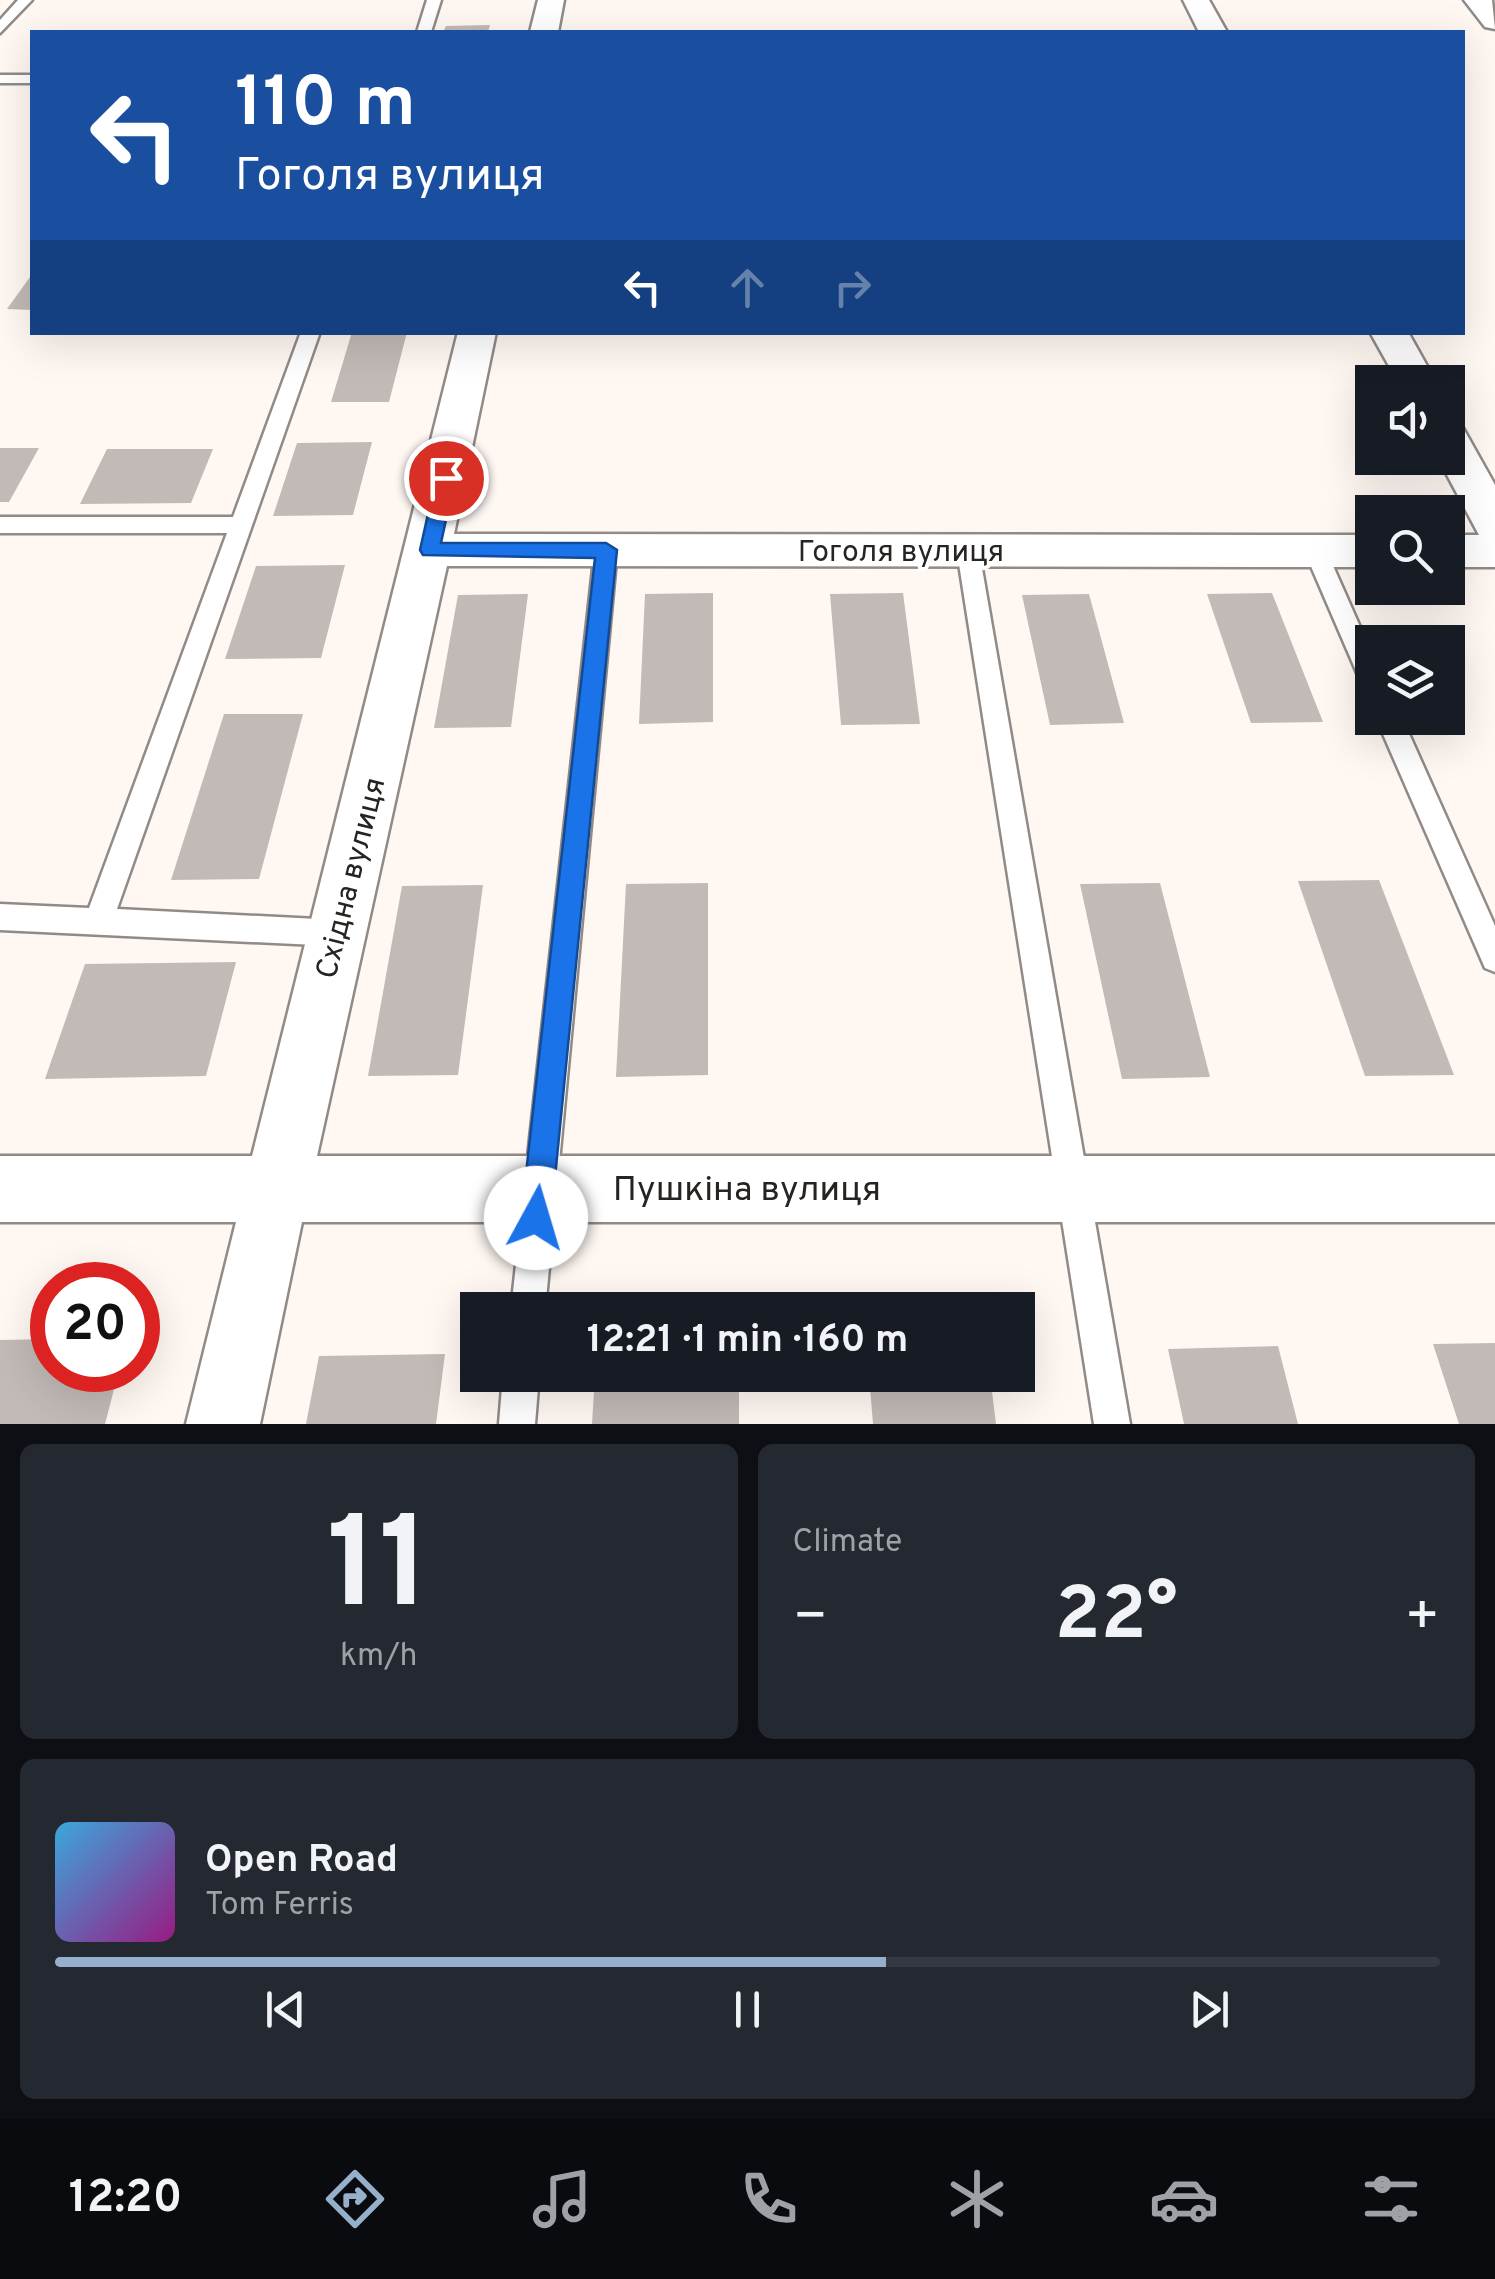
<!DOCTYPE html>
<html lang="en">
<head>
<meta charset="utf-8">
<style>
  :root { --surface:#171b24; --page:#242831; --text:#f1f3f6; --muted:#9ea1a6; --line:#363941; --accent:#96b0cb }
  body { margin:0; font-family:Overpass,sans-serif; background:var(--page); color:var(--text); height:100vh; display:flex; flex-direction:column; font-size:38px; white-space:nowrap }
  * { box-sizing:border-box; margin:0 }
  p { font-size:32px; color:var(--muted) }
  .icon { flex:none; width:55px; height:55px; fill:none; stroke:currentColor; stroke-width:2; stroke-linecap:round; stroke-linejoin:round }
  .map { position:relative; height:1424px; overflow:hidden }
  .details { display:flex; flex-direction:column; gap:20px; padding:20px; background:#0d0f14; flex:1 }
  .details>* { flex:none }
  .guide { position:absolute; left:30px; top:30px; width:1435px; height:305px; border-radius:0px; box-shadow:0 10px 40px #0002; background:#1a4fa0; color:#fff; overflow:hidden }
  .buttons { position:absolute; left:1355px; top:365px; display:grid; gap:20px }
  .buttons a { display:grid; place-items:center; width:110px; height:110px; border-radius:0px; background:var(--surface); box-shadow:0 10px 40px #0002; font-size:50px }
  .speed { position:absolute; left:30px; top:1262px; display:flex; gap:20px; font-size:50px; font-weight:700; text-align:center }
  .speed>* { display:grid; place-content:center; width:130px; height:130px; border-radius:50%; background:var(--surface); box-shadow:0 10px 40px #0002; line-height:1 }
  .speed .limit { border:15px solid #d22; background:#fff; color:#111 }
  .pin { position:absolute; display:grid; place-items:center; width:85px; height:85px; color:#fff; margin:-42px; border:5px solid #fff; border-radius:50%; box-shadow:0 2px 10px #0007 }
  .me { position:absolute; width:110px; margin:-55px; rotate:6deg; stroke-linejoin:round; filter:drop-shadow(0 0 8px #0008) }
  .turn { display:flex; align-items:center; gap:35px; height:210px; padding:0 40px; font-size:45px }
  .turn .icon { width:130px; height:130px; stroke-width:2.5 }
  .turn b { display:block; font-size:70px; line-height:85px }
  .lanes { display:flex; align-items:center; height:95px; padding:0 40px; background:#0003; justify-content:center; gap:50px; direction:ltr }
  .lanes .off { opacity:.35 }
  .big { font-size:75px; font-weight:700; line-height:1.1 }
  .details .card { flex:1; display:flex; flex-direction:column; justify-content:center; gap:15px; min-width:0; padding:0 35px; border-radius:15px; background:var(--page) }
  .details .dial { align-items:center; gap:0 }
  .dial b { font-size:130px; line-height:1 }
  .song { display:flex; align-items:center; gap:30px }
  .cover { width:120px; height:120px; border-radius:15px; background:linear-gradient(135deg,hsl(200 70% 55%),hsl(310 70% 35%)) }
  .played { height:10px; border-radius:5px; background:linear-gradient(90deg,var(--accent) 60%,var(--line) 60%) }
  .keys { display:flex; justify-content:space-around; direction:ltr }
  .heat { display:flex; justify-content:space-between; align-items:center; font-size:55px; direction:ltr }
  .details .tiles { flex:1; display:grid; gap:20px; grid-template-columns:1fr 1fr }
  .card:last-child { grid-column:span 2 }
  .trip { position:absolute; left:460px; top:1292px; width:575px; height:100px; border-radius:0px; background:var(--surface); box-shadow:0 10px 40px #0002; font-weight:700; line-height:100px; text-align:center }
  .tabs { display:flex; height:160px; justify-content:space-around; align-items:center; background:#090b0e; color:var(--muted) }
  .tabs .icon { width:70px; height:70px }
  .tabs .on { color:var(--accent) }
  .tabs b { font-size:45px; color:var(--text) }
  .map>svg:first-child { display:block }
</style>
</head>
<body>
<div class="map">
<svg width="1495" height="1424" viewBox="0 0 1495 1424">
  <rect width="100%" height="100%" fill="#fef7f2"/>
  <path fill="#c1bab6" d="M490,25L488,32H443L446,26Z
    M30,277L32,310L7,309Z
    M352,332H407L389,402H331Z
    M372,442L353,515L273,516L297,443Z
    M0,448H39L9,502H0Z
    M107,449H213L191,503L80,504Z
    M345,565L321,658L225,659L256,566Z
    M713,593V722L639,724L645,594Z
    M903,593L920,724L841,725L830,594Z
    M1272,593L1323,722L1251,723L1207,594Z
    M528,594L511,727L434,728L458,595Z
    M1089,594L1124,723L1050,725L1022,595Z
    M224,714H303L259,879L171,880Z
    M1379,880L1454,1075L1365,1076L1298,881Z
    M708,883V1075L616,1077L626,884Z
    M1160,883L1210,1077L1122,1079L1080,884Z
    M483,885L458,1075L368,1076L402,886Z
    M236,962L206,1076L45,1079L85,964Z
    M52,1339V1370H119L105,1424H0V1340Z
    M1495,1343V1424H1459L1433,1344Z
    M1278,1346L1298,1424H1184L1168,1349Z
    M445,1354L436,1424H306L319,1356Z
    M595,1375H739V1424H592Z
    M869,1375H990L996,1424H873Z"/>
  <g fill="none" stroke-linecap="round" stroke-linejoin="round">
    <defs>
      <path id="service" d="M18,0H32L0,33V20Z
        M427,0H441L431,32H417Z
        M0,75H32V83H0Z
        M301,332H320L117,909L337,920L347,924L351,933L347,942L337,946L0,930V904L89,908L227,533H0V517H233Z
        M606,542L617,550L545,1310H511L595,550Z
        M1315,542L1326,550L1372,654V690L1363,687L1360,680L1304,550Z
        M968,543L979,551L1130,1424H1094L957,551Z
        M1376,718H1402L1495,926V972L1485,968Z
        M503,1375H539L535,1424H499Z"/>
      <path id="minor" d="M538,0H564L558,32H530Z
        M1183,0H1209L1227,32H1199Z
        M1464,0H1492L1495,29L1485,27Z
        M458,332H496L454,534L1372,535V567L447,566L317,1156H1495V1222H302L260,1424H186L236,1222H0V1156H252Z
        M1370,332H1408L1436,382H1398Z
        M1448,424L1463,428L1495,485V567H1448V535H1479L1438,458H1448Z"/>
    </defs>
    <use href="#service" stroke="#918a86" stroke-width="5"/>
    <use href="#minor" stroke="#918a86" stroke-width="5"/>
    <use href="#service" fill="#fff" fill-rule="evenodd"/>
    <use href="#minor" fill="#fff" fill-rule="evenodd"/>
  </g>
  <path fill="#1a73e8" stroke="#114b97" stroke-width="2.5" d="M446,471L455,478L441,543H606L617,550L551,1218L547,1229L536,1234L526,1229L521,1218L595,558L423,555L420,550L436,478Z"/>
  <g text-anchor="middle" stroke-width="8" stroke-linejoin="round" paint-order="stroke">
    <g font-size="30" fill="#262321" stroke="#fff">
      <text x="901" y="561">Гоголя вулиця</text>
      <text transform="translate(350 878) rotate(-76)" y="10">Східна вулиця</text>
    </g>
    <g font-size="35" fill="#262321" stroke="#fff">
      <text x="747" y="1200">Пушкіна вулиця</text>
    </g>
  </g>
</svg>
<div class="buttons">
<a><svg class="icon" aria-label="sound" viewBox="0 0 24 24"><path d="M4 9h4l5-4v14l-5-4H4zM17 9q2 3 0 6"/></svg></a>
<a><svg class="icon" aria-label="search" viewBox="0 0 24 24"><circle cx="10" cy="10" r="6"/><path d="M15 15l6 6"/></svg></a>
<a><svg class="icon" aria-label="layers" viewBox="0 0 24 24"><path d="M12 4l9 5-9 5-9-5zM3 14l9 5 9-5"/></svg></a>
</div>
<div class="speed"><div class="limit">20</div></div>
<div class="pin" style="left:446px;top:478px;background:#d93025"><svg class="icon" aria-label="arrive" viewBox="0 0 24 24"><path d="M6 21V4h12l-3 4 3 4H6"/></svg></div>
<svg class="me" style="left:536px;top:1218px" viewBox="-20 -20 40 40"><circle r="19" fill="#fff"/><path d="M0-13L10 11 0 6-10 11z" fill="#1a73e8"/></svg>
<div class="trip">12:21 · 1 min · 160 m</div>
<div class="guide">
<div class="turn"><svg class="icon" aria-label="left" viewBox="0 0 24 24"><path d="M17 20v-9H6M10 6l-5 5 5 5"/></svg><div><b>110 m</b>Гоголя вулиця</div></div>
<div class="lanes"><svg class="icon" aria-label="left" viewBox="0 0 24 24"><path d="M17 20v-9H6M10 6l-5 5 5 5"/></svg><svg class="icon off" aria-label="ahead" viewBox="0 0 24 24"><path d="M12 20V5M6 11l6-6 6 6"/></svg><svg class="icon off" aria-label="right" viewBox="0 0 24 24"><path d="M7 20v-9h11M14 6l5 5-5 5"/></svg></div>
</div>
</div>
<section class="details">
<div class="tiles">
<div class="card dial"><b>11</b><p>km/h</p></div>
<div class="card"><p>Climate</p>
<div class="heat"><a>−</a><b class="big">22°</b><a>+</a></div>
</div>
<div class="card">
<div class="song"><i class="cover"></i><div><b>Open Road</b><p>Tom Ferris</p></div></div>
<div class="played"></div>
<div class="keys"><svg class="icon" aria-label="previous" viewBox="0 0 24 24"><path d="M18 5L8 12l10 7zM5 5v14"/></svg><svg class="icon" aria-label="pause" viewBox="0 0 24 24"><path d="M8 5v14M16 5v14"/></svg><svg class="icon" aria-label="next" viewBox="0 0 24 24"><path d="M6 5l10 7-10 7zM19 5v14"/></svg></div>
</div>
</div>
</section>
<nav class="tabs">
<b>12:20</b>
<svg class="icon on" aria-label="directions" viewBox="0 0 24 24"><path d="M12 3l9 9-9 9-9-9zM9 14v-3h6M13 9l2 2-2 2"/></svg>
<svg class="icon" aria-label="music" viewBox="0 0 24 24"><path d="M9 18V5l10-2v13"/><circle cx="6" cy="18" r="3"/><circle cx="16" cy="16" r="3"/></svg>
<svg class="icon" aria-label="phone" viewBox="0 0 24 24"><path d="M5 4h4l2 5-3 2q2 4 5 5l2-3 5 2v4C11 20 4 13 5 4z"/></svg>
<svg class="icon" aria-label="climate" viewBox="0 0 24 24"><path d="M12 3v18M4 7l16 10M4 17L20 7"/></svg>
<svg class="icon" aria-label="car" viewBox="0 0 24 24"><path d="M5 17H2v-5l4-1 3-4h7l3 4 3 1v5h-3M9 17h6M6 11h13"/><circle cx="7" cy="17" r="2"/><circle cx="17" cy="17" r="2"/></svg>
<svg class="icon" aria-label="filters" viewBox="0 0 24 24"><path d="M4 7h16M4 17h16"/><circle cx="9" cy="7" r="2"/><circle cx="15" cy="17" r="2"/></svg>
</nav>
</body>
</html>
